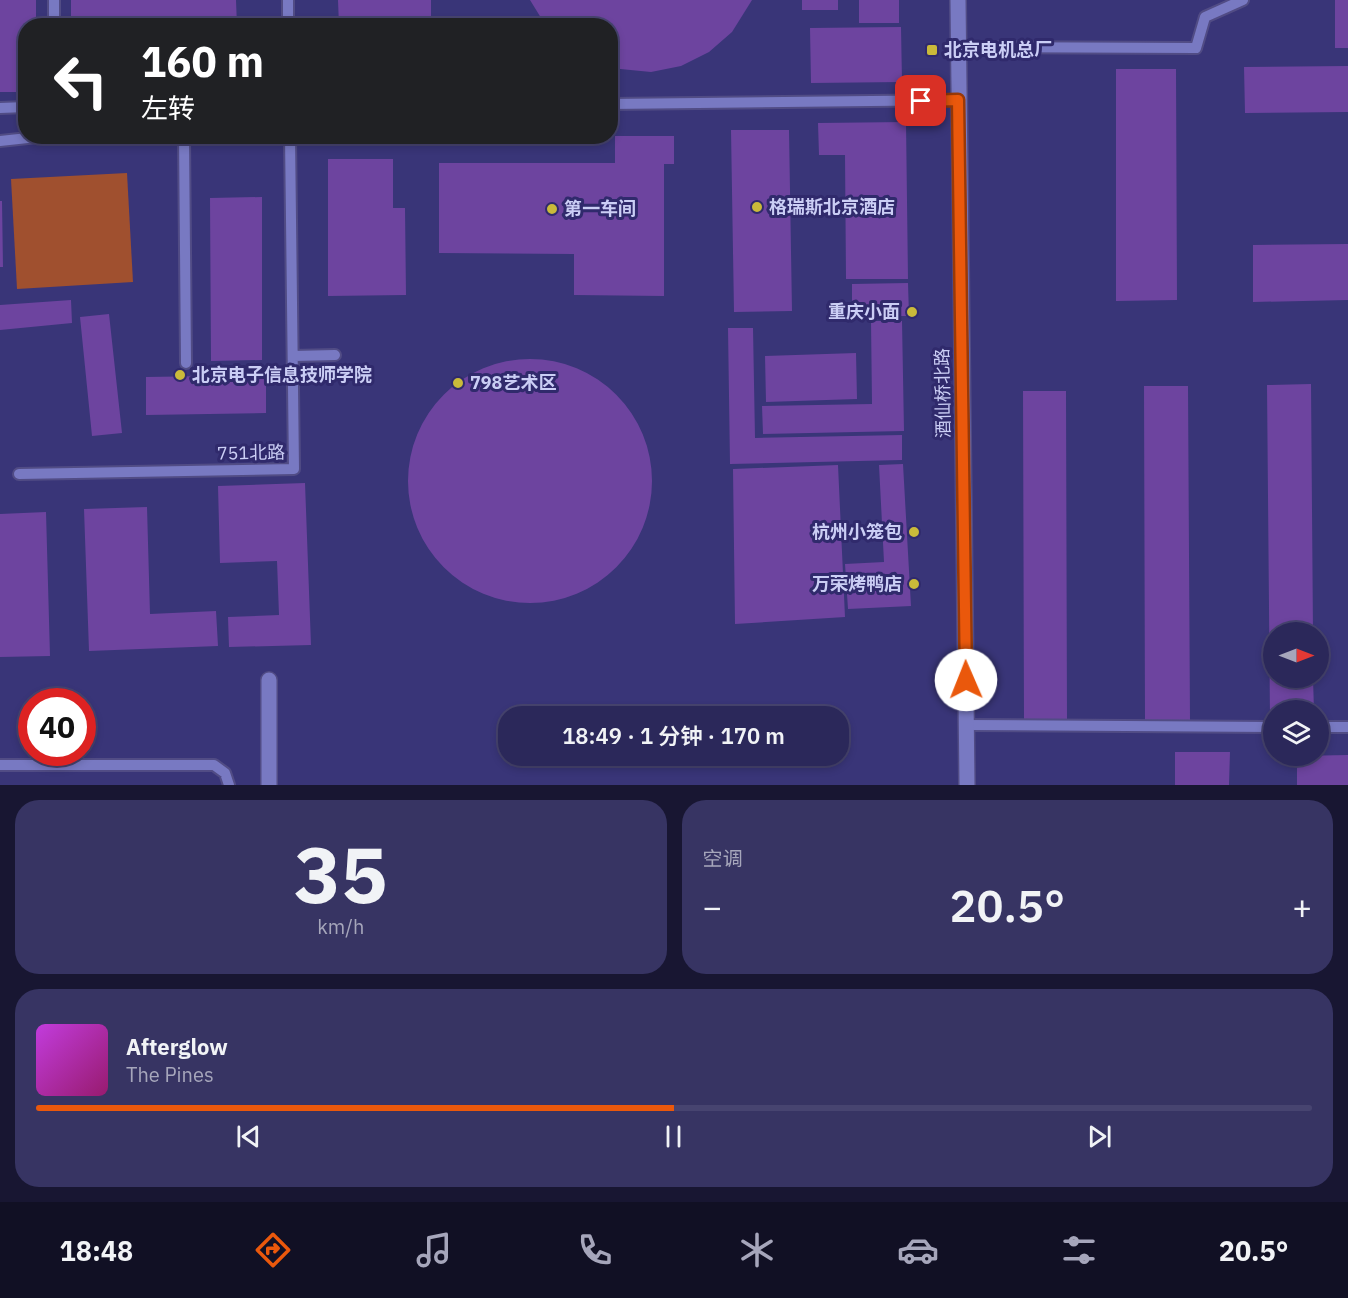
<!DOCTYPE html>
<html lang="zh">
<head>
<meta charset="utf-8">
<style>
  :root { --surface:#2b285a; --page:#373463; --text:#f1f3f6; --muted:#a6a6bb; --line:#474470; --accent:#ea580c }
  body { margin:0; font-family:"IBM Plex Sans","Noto Sans SC",sans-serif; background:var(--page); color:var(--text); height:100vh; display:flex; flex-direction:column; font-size:22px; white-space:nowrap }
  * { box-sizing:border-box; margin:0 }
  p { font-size:20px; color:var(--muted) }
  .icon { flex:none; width:33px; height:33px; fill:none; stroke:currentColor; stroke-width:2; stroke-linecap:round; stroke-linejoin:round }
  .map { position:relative; height:785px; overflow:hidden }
  .side { display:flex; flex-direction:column; gap:15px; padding:15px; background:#181632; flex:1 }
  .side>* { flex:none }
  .hud { position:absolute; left:18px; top:18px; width:600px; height:126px; border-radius:24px; box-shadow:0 3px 9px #0003,0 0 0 2px var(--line); background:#202124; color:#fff; overflow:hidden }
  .needle { width:39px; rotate:90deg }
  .fabs { position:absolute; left:1263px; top:622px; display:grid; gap:12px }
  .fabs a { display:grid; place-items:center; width:66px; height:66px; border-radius:50%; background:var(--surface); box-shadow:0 3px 9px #0003,0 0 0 2px var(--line); font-size:30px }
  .speed { position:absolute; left:18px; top:688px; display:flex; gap:12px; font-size:30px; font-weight:700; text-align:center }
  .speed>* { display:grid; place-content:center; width:78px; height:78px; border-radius:50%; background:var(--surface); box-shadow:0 3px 9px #0003,0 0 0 2px var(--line); line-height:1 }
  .speed .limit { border:9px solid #d22; background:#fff; color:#111 }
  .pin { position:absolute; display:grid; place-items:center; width:51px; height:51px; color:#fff; margin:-26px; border-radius:12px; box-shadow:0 3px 9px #0006 }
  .me { position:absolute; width:66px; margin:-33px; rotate:359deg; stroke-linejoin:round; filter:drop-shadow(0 0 4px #0008) }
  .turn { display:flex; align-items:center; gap:21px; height:126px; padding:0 24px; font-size:27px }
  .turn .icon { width:78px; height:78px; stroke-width:2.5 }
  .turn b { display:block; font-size:42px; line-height:51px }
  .big { font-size:45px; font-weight:600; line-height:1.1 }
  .side .widget { flex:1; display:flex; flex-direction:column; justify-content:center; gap:9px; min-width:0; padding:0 21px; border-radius:24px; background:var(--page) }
  .side .dial { align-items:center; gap:0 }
  .dial b { font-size:78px; line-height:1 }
  .song { display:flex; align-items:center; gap:18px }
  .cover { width:72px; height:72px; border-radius:9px; background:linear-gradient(135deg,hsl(290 70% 55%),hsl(320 70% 35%)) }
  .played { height:6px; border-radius:3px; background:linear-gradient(90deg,var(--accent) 50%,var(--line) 50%) }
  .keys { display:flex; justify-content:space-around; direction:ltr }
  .heat { display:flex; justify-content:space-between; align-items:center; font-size:33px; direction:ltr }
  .side .tiles { flex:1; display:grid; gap:15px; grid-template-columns:1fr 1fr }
  .widget:last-child { grid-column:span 2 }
  .trip { position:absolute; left:498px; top:706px; width:351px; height:60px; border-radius:24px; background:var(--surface); box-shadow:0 3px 9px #0003,0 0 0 2px var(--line); font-weight:600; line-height:60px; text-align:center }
  .menu { display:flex; height:96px; justify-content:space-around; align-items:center; background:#111024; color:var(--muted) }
  .menu .icon { width:42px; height:42px }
  .menu .selected { color:var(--accent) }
  .menu b { font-size:27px; color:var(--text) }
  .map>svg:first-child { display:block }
</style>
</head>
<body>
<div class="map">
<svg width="1348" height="785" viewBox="0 0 1348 785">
  <rect width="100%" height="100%" fill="#393578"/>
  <path fill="#a0502f" d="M127,173L133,282L17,289L11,179Z"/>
  <path fill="#6d449f" d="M0,0H36V26H26V92H0Z
    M71,0H236L237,26H71Z
    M338,0H431V26H339Z
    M530,0H752L732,32L709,52L681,66L651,72L610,68V26H546Z
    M802,0H838V10H802Z
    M859,0H899V23H859Z
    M1335,0H1348V48H1335Z
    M901,27L902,82L811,83L810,28Z
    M1348,66V112L1245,113L1244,67Z
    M1116,69H1176L1177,300L1116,301Z
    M906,122L908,279H846L845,155H819L818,123Z
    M731,130H789L792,311L734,312Z
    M615,136H674V164H664V296L574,295V254L439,253V163H615Z
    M328,159H393V208H405L406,295L328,296Z
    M262,197V360L211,361L210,198Z
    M0,201H2L3,267H0Z
    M1348,244V300L1253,302V245Z
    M908,283L909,316H852V284Z
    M71,300L72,323L0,330V305Z
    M109,314L122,433L92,436L80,317Z
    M871,321H902L904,431L763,434L762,406L872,404Z
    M728,328H753L755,438L902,435V460L730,464Z
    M856,353L857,399L766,402L765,356Z
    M408 481a122 122 0 1 1 244 0a122 122 0 1 1-244 0Z
    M266,375V413L146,415V377Z
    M1311,384L1313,633H1274V678H1313L1314,711H1274V719H1270L1267,385Z
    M1144,386H1188L1190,720H1145Z
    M1023,391H1066L1067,720H1024Z
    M903,464L911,606L848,609L845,564L884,562L879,465Z
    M838,465L845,617L735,624L733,469Z
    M305,483L311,645L229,647L228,617L279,615L277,561L220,563L218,486Z
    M147,507L150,614L216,611L218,646L89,651L84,509Z
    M46,512L50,656L0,657V514Z
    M1175,752H1230L1229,785H1175Z
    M1348,755V785H1297V756Z"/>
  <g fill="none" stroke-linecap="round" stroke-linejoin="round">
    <defs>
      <path id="service" d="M54,0V26
        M288,0V26
        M958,47L1196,48L1205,17L1243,0
        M610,104L959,100
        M0,108L26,107
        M184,136L186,363
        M0,141L46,136
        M293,356L335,355
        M19,474L294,469L290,136
        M967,725L1274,727
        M1318,727H1348
        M0,765H214L225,773L229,785"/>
      <path id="tertiary" d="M958,0L967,785
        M269,680V785"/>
    </defs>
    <use href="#service" stroke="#514c85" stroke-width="14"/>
    <use href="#tertiary" stroke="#514c85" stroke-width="18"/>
    <use href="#service" stroke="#7879c2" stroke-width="10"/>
    <use href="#tertiary" stroke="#7879c2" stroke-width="15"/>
  </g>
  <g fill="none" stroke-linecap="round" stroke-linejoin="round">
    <defs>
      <path id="route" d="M921,101L958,100L966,680"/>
    </defs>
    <use href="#route" stroke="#983908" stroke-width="15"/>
    <use href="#route" stroke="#ea580c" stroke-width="10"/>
  </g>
  <g fill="#caba3a" stroke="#302a6c" stroke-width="2">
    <rect x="926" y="44" width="12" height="12" rx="3"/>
    <circle cx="757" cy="207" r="6"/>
    <circle cx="552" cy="209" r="6"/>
    <circle cx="912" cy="312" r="6"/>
    <circle cx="180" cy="375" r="6"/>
    <circle cx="458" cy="383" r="6"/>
    <circle cx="914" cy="532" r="6"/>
    <circle cx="914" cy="584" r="6"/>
  </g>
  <g text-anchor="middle" stroke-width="6" stroke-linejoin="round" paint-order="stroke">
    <g font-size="18" font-weight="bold" fill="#cbcef5" stroke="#302a6c" text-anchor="start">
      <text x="944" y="56">北京电机总厂</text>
      <text x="769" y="213">格瑞斯北京酒店</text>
      <text x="564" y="215">第一车间</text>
      <text x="900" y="318" text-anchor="end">重庆小面</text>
      <text x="192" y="381">北京电子信息技师学院</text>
      <text x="470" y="389">798艺术区</text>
      <text x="902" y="538" text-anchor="end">杭州小笼包</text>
      <text x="902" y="590" text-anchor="end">万荣烤鸭店</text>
    </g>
    <g font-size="18" fill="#cbcef5" stroke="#302a6c">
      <text transform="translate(943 393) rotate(-91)" y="6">酒仙桥北路</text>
      <text transform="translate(251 453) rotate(-1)" y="6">751北路</text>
    </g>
  </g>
</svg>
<div class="fabs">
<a><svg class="needle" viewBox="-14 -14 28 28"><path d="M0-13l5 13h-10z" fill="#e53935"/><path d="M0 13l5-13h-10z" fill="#a6a6bb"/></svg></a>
<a><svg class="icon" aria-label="layers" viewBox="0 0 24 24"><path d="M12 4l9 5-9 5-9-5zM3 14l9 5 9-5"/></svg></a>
</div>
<div class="speed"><div class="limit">40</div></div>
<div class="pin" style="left:921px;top:101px;background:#d93025"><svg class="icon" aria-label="arrive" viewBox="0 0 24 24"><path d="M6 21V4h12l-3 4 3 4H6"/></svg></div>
<svg class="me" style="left:966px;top:680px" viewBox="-20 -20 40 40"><circle r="19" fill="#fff"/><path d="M0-13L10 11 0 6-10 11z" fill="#ea580c"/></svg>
<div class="trip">18:49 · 1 分钟 · 170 m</div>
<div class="hud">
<div class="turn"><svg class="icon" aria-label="left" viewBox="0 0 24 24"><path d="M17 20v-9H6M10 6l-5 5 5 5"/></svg><div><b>160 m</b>左转</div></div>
</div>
</div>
<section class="side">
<div class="tiles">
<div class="widget dial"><b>35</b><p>km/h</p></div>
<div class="widget"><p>空调</p>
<div class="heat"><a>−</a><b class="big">20.5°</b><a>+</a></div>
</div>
<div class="widget">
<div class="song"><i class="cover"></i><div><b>Afterglow</b><p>The Pines</p></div></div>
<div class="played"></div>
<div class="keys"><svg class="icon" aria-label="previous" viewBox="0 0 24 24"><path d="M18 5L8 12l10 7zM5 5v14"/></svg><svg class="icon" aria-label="pause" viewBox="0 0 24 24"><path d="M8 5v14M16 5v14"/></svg><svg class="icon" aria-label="next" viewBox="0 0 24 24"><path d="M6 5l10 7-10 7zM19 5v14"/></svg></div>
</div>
</div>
</section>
<nav class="menu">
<b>18:48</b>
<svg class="icon selected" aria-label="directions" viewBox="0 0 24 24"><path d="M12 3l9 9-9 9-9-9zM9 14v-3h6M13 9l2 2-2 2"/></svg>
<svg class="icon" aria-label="music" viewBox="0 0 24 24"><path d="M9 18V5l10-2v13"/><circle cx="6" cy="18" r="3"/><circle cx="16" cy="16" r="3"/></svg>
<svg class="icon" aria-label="phone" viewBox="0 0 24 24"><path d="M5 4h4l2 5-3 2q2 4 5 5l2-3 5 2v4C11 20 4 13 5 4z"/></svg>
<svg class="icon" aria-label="climate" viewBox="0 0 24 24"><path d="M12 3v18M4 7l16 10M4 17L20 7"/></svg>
<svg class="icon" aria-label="car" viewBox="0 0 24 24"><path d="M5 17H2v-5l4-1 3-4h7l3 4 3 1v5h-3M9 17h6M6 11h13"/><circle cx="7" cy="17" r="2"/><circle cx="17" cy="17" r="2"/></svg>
<svg class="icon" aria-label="filters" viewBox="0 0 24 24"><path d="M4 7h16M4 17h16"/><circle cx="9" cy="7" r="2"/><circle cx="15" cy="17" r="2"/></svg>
<b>20.5°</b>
</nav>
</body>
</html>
